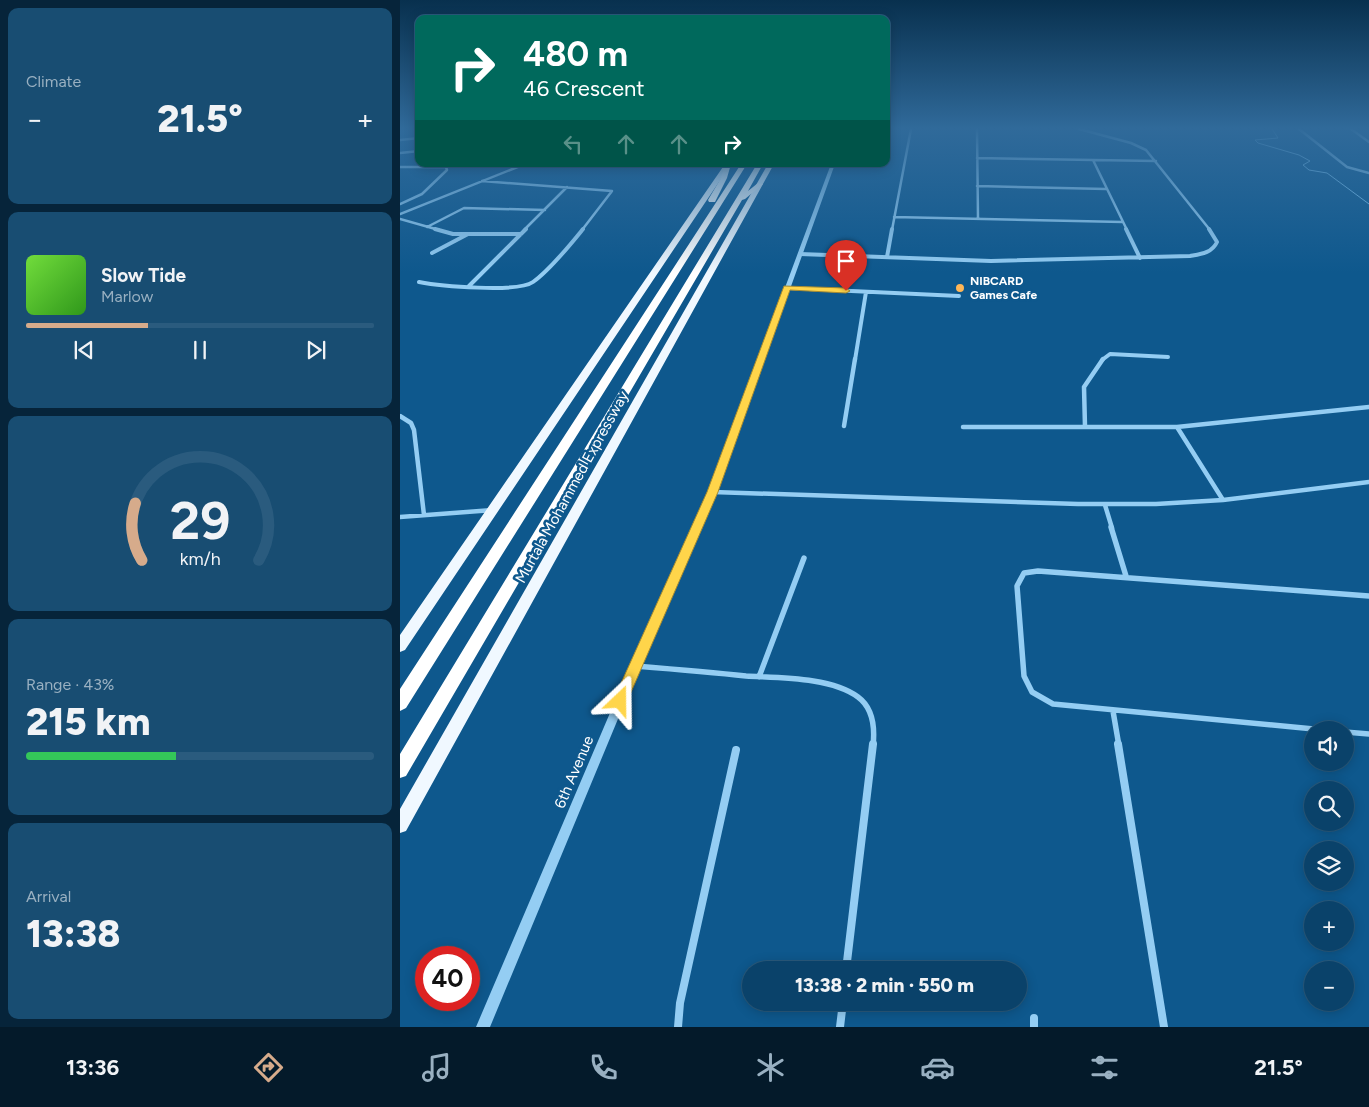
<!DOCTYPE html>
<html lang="en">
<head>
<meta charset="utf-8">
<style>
  :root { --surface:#0a426a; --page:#184d72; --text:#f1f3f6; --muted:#99b0c1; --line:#2a5b7e; --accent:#d6ab8b }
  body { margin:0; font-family:Figtree,sans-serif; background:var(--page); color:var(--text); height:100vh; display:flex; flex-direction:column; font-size:19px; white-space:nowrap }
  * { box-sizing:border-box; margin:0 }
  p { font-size:16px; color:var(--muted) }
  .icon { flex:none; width:28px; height:28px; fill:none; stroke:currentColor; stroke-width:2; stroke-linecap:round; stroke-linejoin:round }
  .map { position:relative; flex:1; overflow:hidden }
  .side { display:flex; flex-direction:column; gap:8px; padding:8px; background:#06243a; width:400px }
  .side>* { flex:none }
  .banner { position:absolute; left:15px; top:15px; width:475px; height:152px; border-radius:10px; box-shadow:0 2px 12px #0003,0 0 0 1px var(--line); background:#00695c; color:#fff; overflow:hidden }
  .fabs { position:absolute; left:904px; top:721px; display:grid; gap:10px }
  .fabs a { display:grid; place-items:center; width:50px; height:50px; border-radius:50%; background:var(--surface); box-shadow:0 2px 12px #0003,0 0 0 1px var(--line); font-size:25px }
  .speed { position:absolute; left:15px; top:946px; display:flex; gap:10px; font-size:25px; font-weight:700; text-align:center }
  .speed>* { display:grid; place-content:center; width:65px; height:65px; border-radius:50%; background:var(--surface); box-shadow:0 2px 12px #0003,0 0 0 1px var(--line); line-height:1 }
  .speed .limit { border:8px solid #d22; background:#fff; color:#111 }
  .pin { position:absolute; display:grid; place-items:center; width:42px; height:42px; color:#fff; margin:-51px -21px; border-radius:50% 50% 50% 0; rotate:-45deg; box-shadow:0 0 5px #0007 }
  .pin .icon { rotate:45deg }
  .me { position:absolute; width:55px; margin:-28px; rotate:23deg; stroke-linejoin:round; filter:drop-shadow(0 0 4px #0008) }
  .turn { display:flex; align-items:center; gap:18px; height:105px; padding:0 25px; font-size:22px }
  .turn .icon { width:65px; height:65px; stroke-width:2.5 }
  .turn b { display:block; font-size:35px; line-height:42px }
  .lanes { display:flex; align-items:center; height:48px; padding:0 25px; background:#0003; justify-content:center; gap:25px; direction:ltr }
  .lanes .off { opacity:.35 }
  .big { font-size:38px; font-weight:800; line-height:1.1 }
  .side .card { flex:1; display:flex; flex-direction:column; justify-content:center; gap:8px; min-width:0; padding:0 18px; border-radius:10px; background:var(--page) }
  .side .dial { align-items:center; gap:0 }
  .dial svg { height:130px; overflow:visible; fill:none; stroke:var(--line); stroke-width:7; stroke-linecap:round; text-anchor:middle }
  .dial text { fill:var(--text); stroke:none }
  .song { display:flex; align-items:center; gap:15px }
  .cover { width:60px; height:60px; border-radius:8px; background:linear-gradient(135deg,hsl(100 70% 55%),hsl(110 70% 35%)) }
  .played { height:5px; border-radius:2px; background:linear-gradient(90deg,var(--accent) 35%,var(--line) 35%) }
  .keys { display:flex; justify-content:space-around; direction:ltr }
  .heat { display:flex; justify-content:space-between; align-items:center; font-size:28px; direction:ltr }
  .charge { height:8px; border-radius:4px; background:linear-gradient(90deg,#34c759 43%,var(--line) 0) }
  .trip { position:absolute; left:342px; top:961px; width:285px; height:50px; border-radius:25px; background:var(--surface); box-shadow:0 2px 12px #0003,0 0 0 1px var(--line); font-weight:800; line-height:50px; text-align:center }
  .tabs { display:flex; height:80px; justify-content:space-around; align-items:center; background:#041a2a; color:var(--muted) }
  .tabs .icon { width:35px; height:35px }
  .tabs .active { color:var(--accent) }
  .tabs b { font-size:22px; color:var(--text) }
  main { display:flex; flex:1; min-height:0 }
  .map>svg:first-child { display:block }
</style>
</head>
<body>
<main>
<section class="side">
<div class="card"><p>Climate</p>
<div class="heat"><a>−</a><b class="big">21.5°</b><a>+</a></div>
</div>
<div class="card">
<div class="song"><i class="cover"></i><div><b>Slow Tide</b><p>Marlow</p></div></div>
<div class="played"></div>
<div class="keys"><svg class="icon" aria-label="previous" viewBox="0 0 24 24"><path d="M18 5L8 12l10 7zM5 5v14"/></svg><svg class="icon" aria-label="pause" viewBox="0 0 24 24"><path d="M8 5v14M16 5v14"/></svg><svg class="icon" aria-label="next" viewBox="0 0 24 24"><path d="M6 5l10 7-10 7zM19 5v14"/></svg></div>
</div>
<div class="card dial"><svg viewBox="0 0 100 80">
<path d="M14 69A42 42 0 1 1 86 69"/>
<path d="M14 69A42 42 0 0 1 10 34" stroke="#d6ab8b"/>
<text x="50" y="56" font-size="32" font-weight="700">29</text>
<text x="50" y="72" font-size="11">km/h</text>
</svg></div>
<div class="card"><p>Range · 43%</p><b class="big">215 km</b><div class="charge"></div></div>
<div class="card"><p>Arrival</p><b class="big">13:38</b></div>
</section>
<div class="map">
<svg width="969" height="1027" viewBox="0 0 969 1027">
  <rect width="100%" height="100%" fill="#0e588d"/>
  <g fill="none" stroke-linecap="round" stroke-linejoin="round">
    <path stroke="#85cbf7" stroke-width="1" d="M872,129L878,138L855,140L858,143L899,155L910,161L903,165L909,170L927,173L969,204"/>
    <path stroke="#94cdf3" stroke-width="2.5" d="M577,129L578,219
      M679,129L731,143L746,150L810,230
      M899,129L947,167L969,173
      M951,129L969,142
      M0,140L19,138
      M0,153L19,151
      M577,158L756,161
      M693,160L727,230
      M210,164L220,165
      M0,167H46L47,170L22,194L0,204
      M82,181L212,191L182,230
      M577,186L706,189
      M0,214L125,164
      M494,217L723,222
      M0,219L39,230
      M27,227L64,208L145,210
      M124,230L167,187
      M492,230L511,129"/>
    <path stroke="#94cdf3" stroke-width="4" d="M35,229L53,234H121
      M726,229L740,258
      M32,253L68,234
      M400,254L591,261L790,256C801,254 812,253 817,242L809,229
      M487,257L492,229
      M19,282C39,286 118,293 133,282C150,270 170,245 183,229
      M69,286L126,229
      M387,288L559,296
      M455,360L466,292
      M702,360L710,354L768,357"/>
    <path stroke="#94cdf3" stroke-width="4.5" d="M0,416L11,423L14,430L24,515
      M444,426L455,359
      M563,427H777L969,407
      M685,427L684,387L703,359
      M777,427L823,500
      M313,492L678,504H756L823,500L969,482
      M705,505L712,528
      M0,517L93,510"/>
    <path stroke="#94cdf3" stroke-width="5.5" d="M711,527L726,576
      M235,666C272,669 309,672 346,676C379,678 431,677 458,697C473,708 475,728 473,746
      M359,677L404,558
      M713,711L719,746
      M924,730L653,704L632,692L624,676L617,586L624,573L638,571L969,596
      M945,732L969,734"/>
    <path stroke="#94cdf3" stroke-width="8" d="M718,744L764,1027
      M446,970L473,744
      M634,1018V1027
      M278,1027L280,1003L336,750
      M440,1027L443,1002"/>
    <path fill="#94cdf3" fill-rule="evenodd" d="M431,164H435L317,492L240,666L90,1027H76L230,666L309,492Z"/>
    <path fill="#f0f8ff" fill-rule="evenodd" d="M325,164H331L5,650L0,652V635Z
      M368,164H374L6,831L0,833V809Z"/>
    <path fill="#fff" fill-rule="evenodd" d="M325,164H331L327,178L315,202H309L308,200L321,178Z
      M341,164H347L6,708L0,711V689Z
      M357,164H363L348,191L358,183L363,184L345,199L342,200L6,776L0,778V754Z"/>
  </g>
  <linearGradient id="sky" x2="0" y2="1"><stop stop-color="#08304e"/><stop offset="0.47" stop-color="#306a9a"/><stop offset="1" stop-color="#306a9a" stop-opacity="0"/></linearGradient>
  <rect width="969" height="273" fill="url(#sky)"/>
  <path fill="#ffd54a" stroke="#a68a30" d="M384,286L446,288L450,291L446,293L390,290L318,492L225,706L220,708L215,706L213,701L307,492Z"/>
  <circle fill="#ffb657" stroke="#0e588d" stroke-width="2" cx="560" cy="288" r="5"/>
  <g text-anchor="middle" stroke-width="5" stroke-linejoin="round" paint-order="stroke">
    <g font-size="12" font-weight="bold" fill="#fff" stroke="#0e588d" text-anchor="start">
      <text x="570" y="285">NIBCARD<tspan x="570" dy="14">Games Cafe</tspan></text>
    </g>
    <g font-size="15" fill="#fff" stroke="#0e588d">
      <text transform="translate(172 487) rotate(-61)" y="5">Murtala Mohammed Expressway</text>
      <text transform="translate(174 772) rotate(-67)" y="5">6th Avenue</text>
    </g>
  </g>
</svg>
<div class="fabs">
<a><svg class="icon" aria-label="sound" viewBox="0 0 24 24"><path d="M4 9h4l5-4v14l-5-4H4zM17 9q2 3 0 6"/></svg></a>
<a><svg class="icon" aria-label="search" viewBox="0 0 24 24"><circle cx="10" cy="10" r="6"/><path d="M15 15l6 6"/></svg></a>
<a><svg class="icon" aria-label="layers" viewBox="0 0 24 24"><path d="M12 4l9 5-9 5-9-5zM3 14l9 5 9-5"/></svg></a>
<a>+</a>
<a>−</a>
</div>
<div class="speed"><div class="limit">40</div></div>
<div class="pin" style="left:446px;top:291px;background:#d93025"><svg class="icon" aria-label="arrive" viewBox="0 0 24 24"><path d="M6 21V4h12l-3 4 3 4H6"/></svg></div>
<svg class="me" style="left:220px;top:701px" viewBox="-20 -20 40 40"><path d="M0-17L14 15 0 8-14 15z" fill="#ffd54a" stroke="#fff" stroke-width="4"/></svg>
<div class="trip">13:38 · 2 min · 550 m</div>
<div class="banner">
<div class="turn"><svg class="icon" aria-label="right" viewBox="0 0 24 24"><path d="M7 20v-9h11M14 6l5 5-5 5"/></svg><div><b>480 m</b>46 Crescent</div></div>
<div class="lanes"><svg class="icon off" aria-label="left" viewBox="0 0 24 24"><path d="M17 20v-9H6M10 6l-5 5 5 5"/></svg><svg class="icon off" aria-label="ahead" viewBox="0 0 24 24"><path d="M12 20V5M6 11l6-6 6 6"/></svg><svg class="icon off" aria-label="ahead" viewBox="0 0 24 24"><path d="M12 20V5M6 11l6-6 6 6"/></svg><svg class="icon" aria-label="right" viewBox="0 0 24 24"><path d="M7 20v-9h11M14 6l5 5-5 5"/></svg></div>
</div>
</div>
</main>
<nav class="tabs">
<b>13:36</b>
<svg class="icon active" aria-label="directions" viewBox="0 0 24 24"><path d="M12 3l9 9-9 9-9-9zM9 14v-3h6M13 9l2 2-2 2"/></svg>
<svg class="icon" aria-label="music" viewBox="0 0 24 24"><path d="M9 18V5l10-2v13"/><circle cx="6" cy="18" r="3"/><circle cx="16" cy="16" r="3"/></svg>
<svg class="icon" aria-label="phone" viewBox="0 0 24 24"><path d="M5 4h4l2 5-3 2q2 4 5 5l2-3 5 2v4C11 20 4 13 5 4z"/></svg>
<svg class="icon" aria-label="climate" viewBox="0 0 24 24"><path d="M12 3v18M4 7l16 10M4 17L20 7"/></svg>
<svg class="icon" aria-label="car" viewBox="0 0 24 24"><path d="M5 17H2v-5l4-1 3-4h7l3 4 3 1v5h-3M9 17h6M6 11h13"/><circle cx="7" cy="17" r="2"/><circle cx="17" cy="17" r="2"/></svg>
<svg class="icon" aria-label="filters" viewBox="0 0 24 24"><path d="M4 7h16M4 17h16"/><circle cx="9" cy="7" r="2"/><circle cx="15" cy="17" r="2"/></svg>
<b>21.5°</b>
</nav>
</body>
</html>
